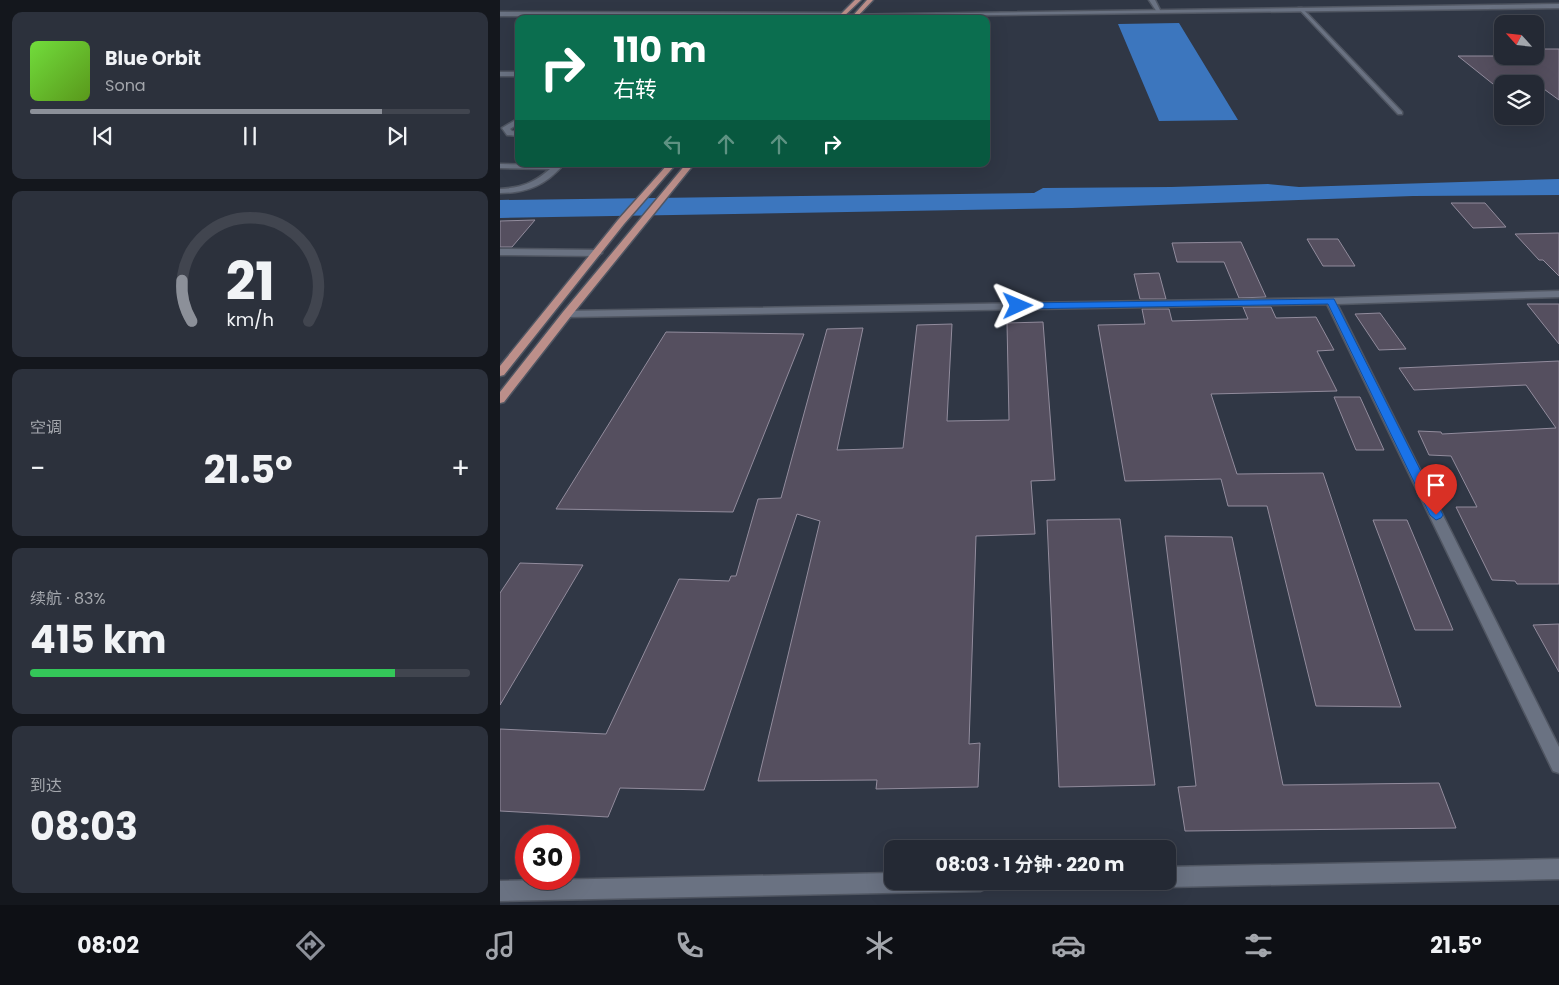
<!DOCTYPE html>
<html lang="zh">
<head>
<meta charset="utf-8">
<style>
  :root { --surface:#242934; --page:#2c313c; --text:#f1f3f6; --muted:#a3a6ac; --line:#41454f; --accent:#8c9099 }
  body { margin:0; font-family:Poppins,"Noto Sans SC",sans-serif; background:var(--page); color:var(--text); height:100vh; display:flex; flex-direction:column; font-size:19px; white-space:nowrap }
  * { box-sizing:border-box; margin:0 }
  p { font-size:16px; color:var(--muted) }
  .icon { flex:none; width:28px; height:28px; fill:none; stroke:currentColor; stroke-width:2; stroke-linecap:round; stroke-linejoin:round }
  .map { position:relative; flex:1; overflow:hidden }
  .sheet { display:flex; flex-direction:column; gap:12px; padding:12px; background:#14171d; width:500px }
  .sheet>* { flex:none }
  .banner { position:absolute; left:15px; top:15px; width:475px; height:152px; border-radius:10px; box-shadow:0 5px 20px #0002,0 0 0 1px var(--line); background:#0b6e4f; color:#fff; overflow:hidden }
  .needle { width:32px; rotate:297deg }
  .fabs { position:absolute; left:994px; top:15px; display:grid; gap:10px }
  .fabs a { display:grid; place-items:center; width:50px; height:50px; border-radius:10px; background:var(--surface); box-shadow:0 5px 20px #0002,0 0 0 1px var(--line); font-size:25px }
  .speed { position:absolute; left:15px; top:825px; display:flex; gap:10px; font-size:25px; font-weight:700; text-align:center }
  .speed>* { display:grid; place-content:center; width:65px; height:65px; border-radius:50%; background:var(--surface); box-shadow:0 5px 20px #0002,0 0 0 1px var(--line); line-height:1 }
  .speed .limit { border:8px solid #d22; background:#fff; color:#111 }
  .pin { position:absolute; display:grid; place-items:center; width:42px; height:42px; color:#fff; margin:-51px -21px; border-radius:50% 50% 50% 0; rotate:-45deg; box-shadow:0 0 5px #0007 }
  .pin .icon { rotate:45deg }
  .me { position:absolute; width:55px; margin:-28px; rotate:89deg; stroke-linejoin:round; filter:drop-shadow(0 0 4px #0008) }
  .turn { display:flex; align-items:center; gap:18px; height:105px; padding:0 15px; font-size:22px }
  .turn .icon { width:65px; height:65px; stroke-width:2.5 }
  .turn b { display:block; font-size:35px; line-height:42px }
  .lanes { display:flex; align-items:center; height:48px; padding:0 15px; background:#0003; justify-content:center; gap:25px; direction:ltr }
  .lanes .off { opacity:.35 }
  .big { font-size:38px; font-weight:700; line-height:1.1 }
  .sheet .widget { flex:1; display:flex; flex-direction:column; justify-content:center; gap:8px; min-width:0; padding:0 18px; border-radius:10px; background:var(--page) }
  .sheet .dial { align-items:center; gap:0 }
  .dial svg { height:130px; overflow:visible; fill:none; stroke:var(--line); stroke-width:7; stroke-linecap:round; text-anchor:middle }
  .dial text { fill:var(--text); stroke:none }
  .song { display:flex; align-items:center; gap:15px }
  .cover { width:60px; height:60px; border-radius:8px; background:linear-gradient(135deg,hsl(100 70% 55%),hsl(90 70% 35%)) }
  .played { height:5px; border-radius:2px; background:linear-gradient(90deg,var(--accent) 80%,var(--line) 80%) }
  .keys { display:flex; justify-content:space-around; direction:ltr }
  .heat { display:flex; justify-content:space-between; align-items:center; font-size:28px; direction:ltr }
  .charge { height:8px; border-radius:4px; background:linear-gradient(90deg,#34c759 83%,var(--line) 0) }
  .trip { position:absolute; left:384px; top:840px; width:292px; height:50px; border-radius:10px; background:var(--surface); box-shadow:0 5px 20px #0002,0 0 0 1px var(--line); font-weight:700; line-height:50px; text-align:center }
  .menu { display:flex; height:80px; justify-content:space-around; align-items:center; background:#0e1015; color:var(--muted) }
  .menu .icon { width:35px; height:35px }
  .menu .current { color:var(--accent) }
  .menu b { font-size:22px; color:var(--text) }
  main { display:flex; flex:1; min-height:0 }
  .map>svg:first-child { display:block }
</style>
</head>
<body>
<main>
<section class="sheet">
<div class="widget">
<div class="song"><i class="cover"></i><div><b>Blue Orbit</b><p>Sona</p></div></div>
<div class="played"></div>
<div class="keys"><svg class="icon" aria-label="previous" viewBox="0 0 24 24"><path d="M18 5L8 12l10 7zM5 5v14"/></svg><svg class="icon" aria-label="pause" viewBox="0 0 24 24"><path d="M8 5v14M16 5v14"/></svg><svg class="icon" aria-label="next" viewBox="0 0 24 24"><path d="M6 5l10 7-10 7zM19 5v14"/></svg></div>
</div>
<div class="widget dial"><svg viewBox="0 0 100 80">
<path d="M14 69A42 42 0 1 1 86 69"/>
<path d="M14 69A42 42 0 0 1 8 44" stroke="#8c9099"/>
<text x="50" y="56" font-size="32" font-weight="700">21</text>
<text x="50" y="72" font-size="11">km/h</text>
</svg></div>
<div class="widget"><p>空调</p>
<div class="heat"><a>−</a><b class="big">21.5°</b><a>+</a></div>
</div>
<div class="widget"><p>续航 · 83%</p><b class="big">415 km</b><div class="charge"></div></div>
<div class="widget"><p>到达</p><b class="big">08:03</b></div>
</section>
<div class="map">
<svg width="1059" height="905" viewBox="0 0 1059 905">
  <rect width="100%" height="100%" fill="#303745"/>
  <path fill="#3c76be" d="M679,23L738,120L659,121L618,24Z
    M1059,179V195L913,196L572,208L0,218V200L534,193L543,188L671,187L768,184L799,187Z"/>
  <path fill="#554f5f" stroke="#928c9d" d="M1035,49H1059V100L1037,84H993L958,56H999L996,54H1002V56H1035Z
    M951,203H985L1006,227L973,228Z
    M35,220L12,247H0V221Z
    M1059,233V276L1043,260H1039L1015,234Z
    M807,239H838L855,266H823Z
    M741,242L766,297L739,298L724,262H677L672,243Z
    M659,273L666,299H640L634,274Z
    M1027,304H1059V344Z
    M743,307H771L776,318L816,317L834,350L817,351L837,391L711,394L737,474L823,473L901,707L816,706L767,506H728L721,479L625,481L598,325L645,324L642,309H669L672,321L748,319Z
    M880,313L906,349L879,350L855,314Z
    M543,322L555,480L531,481L535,534L476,536L469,744L480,743L478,787L376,789L377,780L258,781L320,521L297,514L204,790L120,788L108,817L0,811V729L106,734L179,579L229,581L231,576H236L258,499L281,498L327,329L363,328L337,450L403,448L417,325L452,324L447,421L509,420L507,323Z
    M166,332L304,334L233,512L56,509Z
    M1059,361V584H1017L1015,581L992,580L956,507H977L951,456L929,455L918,431L941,432L942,434L1056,428L1026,385L914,390L899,368Z
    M834,397H860L884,450H856Z
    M620,519L655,785L559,787L547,520Z
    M873,520H907L953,630H915Z
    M665,536L732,537L783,785L939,783L956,828L685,831L678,787L696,786Z
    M20,563L83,565L0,705V593Z
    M1059,624V672L1033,625Z"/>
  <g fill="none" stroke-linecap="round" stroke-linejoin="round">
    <defs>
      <path id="service" d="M798,8H802L902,112V114H898Z
        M0,72H19V76H0Z
        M19,118V123L10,129L12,131L19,132V136L7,135L2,128Z
        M0,164L55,165L64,164C46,185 27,193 0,193V189C21,188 34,183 50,169L0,168Z"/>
      <path id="minor" d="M649,0H655L661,12H657Z
        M0,12L342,13L345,15L342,17L0,16Z
        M0,249L97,250L102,253L97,256L0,255Z
        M1059,291V297L837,304L1059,747V773L1053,771L827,304L67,317L62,314L67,311L831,298Z
        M1059,859V879L668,887L660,881H668V867Z
        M392,873V881H490L487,888L480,891L0,901V881Z"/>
      <path id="tertiary" d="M1059,4V8L342,17L339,15Z"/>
      <path id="primary" d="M355,0H361L341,19H336Z
        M367,0H373L355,19H350Z
        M168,164H176L124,224L4,375L0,376V366L118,220Z
        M186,164H194L71,316L4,402L0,403V392L63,312Z"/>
    </defs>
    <use href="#service" stroke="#505662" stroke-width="3"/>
    <use href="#minor" stroke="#505662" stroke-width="3"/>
    <use href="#tertiary" stroke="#505662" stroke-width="3"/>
    <use href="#primary" stroke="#505662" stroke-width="3"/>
    <use href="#service" fill="#6a7282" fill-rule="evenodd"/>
    <use href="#minor" fill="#6a7282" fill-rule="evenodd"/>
    <use href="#tertiary" fill="#6a7282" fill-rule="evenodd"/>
    <use href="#primary" fill="#bc8f8a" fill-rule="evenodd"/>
  </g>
  <path fill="#1a73e8" stroke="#114b97" d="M834,299L943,515L941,518L936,520L930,515L828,304L518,309L513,306L518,303Z"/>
</svg>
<div class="fabs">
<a><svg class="needle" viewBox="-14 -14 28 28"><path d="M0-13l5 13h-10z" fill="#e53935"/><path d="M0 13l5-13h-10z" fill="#a3a6ac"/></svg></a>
<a><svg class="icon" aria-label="layers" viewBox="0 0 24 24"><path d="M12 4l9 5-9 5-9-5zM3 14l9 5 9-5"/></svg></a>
</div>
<div class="speed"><div class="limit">30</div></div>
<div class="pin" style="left:936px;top:515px;background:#d93025"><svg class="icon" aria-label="arrive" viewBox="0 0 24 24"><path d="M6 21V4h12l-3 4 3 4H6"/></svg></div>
<svg class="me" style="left:518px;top:306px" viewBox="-20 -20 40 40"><path d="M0-17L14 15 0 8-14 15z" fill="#1a73e8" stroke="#fff" stroke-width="4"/></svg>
<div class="trip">08:03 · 1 分钟 · 220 m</div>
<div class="banner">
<div class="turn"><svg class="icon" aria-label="right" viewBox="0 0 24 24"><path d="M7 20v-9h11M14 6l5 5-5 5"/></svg><div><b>110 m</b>右转</div></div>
<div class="lanes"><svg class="icon off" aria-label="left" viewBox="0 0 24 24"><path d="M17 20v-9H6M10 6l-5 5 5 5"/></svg><svg class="icon off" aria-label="ahead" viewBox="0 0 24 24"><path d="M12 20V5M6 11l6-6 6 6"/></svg><svg class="icon off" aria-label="ahead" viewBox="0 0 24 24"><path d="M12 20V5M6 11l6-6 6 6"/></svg><svg class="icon" aria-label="right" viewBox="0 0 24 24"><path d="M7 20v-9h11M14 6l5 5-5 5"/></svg></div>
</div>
</div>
</main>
<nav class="menu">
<b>08:02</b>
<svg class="icon current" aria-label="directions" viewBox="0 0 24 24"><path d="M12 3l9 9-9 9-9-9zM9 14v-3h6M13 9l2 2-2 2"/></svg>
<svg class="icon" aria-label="music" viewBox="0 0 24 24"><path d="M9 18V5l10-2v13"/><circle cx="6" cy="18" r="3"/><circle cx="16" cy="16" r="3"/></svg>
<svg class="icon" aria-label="phone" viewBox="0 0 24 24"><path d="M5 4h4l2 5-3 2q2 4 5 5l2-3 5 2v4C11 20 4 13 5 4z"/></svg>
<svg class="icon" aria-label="climate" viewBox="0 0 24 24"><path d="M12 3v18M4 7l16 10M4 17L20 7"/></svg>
<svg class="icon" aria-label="car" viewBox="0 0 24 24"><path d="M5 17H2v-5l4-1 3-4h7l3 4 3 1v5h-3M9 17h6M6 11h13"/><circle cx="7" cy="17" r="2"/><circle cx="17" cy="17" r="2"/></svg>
<svg class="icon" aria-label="filters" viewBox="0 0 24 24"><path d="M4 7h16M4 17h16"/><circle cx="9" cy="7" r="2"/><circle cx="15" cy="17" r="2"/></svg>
<b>21.5°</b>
</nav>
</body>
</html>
